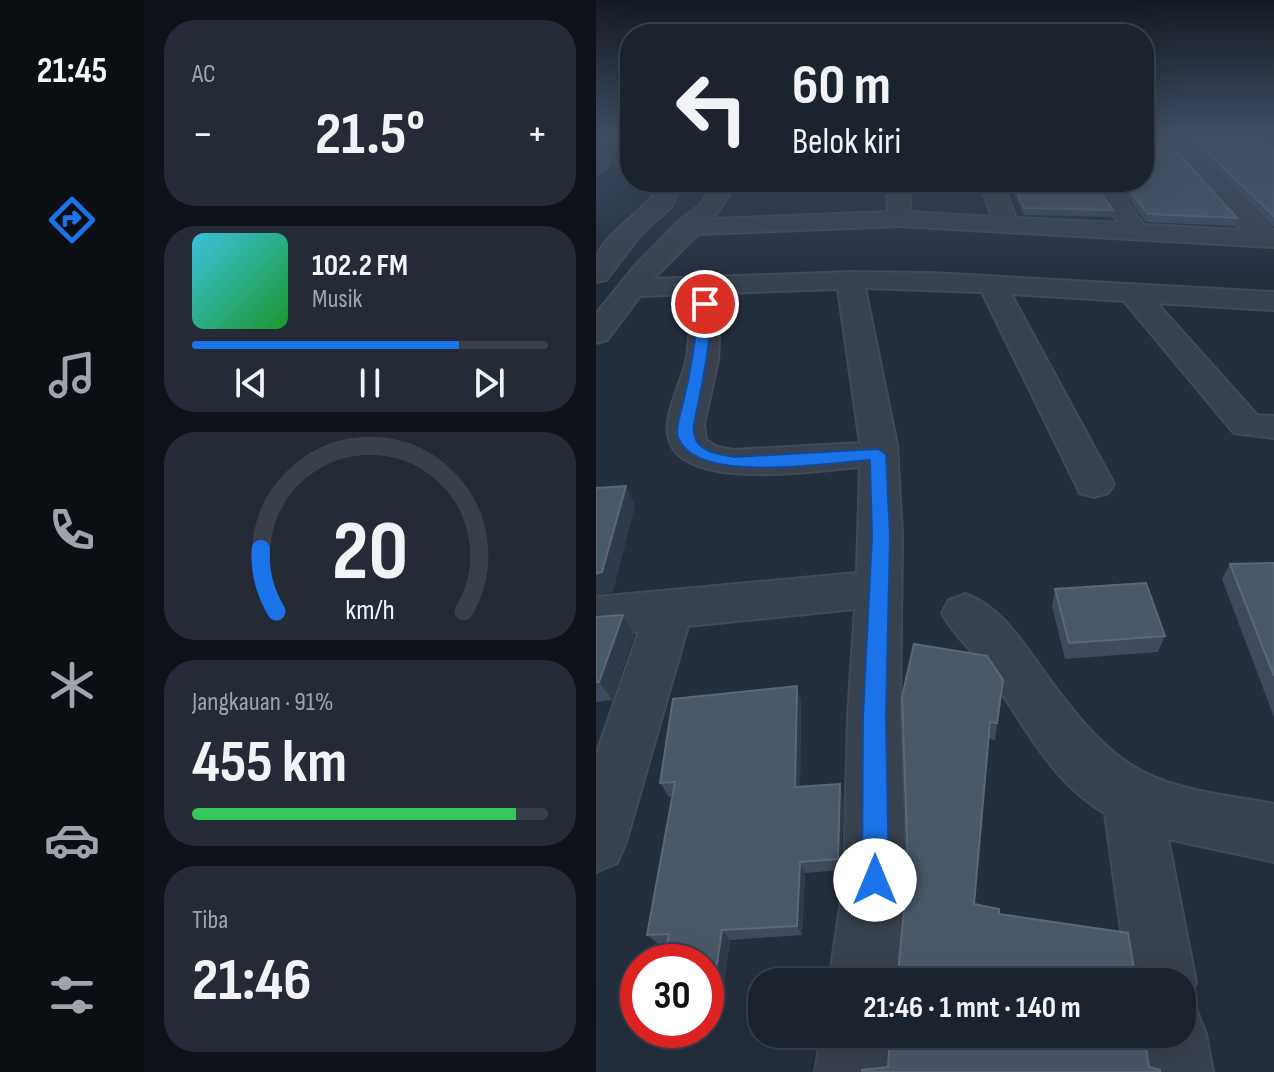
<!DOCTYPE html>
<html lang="id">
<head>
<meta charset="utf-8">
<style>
  :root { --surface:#1b232e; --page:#242b36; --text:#f1f3f6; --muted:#a0a4aa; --line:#39404a; --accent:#1a73e8 }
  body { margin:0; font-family:"Sofia Sans Condensed",sans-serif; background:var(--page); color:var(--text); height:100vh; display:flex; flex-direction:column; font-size:30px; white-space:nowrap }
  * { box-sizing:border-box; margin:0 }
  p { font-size:26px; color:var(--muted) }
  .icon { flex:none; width:44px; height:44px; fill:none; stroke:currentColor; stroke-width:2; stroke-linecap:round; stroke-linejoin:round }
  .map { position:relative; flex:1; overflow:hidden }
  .sheet { display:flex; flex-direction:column; gap:20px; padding:20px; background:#0f1319; width:452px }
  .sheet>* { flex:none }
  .banner { position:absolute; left:24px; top:24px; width:534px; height:168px; border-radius:32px; box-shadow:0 8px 32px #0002,0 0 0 2px var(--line); background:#1b232e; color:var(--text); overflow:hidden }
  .speed { position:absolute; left:24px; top:944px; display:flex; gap:16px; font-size:40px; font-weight:700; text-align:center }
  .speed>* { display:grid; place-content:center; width:104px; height:104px; border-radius:50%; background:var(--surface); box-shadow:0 8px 32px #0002,0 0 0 2px var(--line); line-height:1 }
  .speed .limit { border:12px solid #d22; background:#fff; color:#111 }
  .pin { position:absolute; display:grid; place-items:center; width:68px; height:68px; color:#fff; margin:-34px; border:4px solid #fff; border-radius:50%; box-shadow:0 2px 8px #0007 }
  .me { position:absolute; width:88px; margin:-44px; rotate:0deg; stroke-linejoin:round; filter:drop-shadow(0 0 6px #0008) }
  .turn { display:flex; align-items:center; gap:28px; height:168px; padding:0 40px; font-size:36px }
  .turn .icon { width:104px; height:104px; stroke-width:2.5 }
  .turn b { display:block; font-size:56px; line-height:68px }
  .big { font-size:60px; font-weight:700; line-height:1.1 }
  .sheet .widget { flex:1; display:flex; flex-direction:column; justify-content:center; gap:12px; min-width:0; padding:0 28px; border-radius:32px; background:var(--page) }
  .sheet .dial { align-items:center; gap:0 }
  .dial svg { height:208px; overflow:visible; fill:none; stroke:var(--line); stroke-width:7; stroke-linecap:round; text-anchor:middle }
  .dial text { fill:var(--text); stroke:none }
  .song { display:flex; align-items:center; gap:24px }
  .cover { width:96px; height:96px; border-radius:12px; background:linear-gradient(135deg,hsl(190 70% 55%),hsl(130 70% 35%)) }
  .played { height:8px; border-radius:4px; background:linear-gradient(90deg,var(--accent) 75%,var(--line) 75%) }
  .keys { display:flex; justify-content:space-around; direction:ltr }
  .heat { display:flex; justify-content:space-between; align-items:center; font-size:44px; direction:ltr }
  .charge { height:12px; border-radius:6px; background:linear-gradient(90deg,#34c759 91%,var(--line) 0) }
  .trip { position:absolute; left:152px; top:968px; width:448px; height:80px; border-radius:32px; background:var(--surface); box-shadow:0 8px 32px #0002,0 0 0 2px var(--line); font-weight:700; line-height:80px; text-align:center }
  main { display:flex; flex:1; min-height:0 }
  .tab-bar { display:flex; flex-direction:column; width:144px; justify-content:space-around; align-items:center; background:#0b0e12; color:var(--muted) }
  .tab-bar .icon { width:56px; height:56px }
  .tab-bar .on { color:var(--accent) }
  .tab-bar b { font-size:36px; color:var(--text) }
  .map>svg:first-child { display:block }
</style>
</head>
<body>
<main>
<nav class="tab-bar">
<b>21:45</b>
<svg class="icon on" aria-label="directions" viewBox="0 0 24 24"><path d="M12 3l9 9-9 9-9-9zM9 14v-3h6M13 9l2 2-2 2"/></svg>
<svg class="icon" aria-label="music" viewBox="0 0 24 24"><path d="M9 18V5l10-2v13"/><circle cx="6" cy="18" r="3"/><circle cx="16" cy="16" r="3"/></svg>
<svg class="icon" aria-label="phone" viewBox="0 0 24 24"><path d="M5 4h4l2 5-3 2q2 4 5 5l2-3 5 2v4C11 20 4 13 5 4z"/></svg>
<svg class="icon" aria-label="climate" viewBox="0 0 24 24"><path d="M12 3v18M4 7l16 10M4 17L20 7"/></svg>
<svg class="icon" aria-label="car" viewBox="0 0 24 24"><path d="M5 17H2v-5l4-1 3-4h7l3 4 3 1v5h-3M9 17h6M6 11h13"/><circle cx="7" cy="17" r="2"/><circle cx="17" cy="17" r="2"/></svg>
<svg class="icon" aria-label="filters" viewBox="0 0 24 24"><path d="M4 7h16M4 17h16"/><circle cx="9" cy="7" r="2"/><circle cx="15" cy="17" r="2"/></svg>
</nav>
<section class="sheet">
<div class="widget"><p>AC</p>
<div class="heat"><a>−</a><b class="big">21.5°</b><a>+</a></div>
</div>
<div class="widget">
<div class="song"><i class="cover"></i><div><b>102.2 FM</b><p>Musik</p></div></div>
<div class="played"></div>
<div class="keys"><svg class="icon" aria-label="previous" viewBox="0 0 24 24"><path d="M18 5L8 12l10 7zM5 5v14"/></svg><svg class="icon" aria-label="pause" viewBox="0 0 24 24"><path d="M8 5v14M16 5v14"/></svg><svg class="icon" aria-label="next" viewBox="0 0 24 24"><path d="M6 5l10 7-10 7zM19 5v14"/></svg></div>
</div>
<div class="widget dial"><svg viewBox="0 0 100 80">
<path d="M14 69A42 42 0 1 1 86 69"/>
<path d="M14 69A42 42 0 0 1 8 45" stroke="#1a73e8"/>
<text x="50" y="56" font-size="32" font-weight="700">20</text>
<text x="50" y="72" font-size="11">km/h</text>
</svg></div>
<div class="widget"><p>Jangkauan · 91%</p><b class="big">455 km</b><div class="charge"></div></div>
<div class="widget"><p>Tiba</p><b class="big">21:46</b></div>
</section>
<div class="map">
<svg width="678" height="1072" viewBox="0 0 678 1072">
  <rect width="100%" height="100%" fill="#242f3e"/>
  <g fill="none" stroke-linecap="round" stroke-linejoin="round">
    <defs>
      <path id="street" d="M9,133H27L10,168L0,174V149Z
        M559,133H579L678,231V247L304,226L102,234L57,279L254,272L336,273L678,292V310L561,303L661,415L678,416V438L638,433L528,301L415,294L518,484L512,493L498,497L484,493L386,292L269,288L301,445L306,536L304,716L310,880L301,982H233L248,880L252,716L259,609L92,626L30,842L21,863L0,872V755L43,631L0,635V597L261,573L264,467C222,470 80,494 72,434C69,412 85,383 90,362C94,340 94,316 96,294L44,296L11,340L0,343V314L38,267L82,222L103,206L120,182H142L117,219L292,212L290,182H312L315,212L396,217L384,182H406L420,218L523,223L494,182H516L548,225L646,230ZM242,289L264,443L138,450L121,447L110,440L108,424L122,360L125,293Z
        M650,133H671L678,138V153L671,151Z
        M65,182H87L75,207L45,234L10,280L0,282C0,275 0,262 1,256C13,228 51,212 65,182Z
        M369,594C407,607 430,648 453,679C476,710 501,742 532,763C573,791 630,795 678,804V862L572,839L600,982L590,1005L600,1009L610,1034L617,1072H545L540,1034H586V982H532L509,813C453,781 424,717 388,666C374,648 356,633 346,613L353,600Z
        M225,1034H295L291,1072H219Z"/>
    </defs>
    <use href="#street" stroke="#414a57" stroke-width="4"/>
    <use href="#street" fill="#38414e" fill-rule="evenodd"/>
  </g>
  <path fill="#3f4b5c" d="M592,133L678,148V227L590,140Z
    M413,182H497L517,210L515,217L428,215Z
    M520,182H548L641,218L638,226L550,222Z
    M678,563V717L626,579L634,564Z
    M459,589L569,636L562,652L469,659L456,606Z
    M0,617L38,635L16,700L0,702Z
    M407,680L399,740L393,739L302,973Z
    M205,701L204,787L247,797L245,870L209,873L206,935L134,940L126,998L110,999V962L71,944H62L51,935L76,796L73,797L64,783Z"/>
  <path fill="#2f3b4b" d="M30,486L39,506L17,592L0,596V574Z
    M27,615L38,635L16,700L3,682Z
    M201,686L205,701L204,800L199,787Z
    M244,784L247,797L245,870L242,859Z
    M204,862L209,873L206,935L201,926Z
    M126,930L134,940L126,998L117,991Z"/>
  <path fill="#4b5868" stroke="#5c6777" stroke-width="2" d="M548,133H564L641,218L552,214L527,182H548Z
    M592,133H655L671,146L678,148V216Z
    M417,182H497L517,210L428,208Z
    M30,486L6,572L0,574V488Z
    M678,563V676L634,564Z
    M550,583L569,636L473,643L459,589Z
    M27,615L3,682H0V617Z
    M318,644L391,656L407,680L401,723L394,722L378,904L403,909V914L532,933L539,975L558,976V982H276L277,976L302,973L312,867L306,697Z
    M201,686L199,787L244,784L242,859L204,862L201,926L126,930L117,991H110V962H68L73,934L51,935L79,782L64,783L77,699Z
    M294,1034H548L553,1067L564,1070V1072H266V1070L292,1067Z"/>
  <linearGradient id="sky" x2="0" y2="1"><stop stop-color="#141a22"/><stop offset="0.47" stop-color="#3f4d63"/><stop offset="1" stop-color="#3f4d63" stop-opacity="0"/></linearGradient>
  <rect width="678" height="283" fill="url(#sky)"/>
  <path fill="#1a73e8" stroke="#114b97" stroke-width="2" d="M109,300L116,304C114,341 109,374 101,409C99,419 95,431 100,440C107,453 125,454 138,457L282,449L290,454L294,536L290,716L293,880L289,890L279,894L270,890L266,880L267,716L276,536L274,460C234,462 99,486 82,437C79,428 84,416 86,407C95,372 100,340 103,304Z"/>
</svg>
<div class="speed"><div class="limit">30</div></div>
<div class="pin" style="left:109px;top:304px;background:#d93025"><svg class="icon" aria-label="arrive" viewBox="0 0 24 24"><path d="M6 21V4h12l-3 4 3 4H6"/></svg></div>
<svg class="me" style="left:279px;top:880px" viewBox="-20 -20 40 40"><circle r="19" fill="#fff"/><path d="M0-13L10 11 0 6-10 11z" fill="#1a73e8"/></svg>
<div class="trip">21:46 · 1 mnt · 140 m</div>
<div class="banner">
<div class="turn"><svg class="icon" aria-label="left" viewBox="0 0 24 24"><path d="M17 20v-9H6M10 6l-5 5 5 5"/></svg><div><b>60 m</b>Belok kiri</div></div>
</div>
</div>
</main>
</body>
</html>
